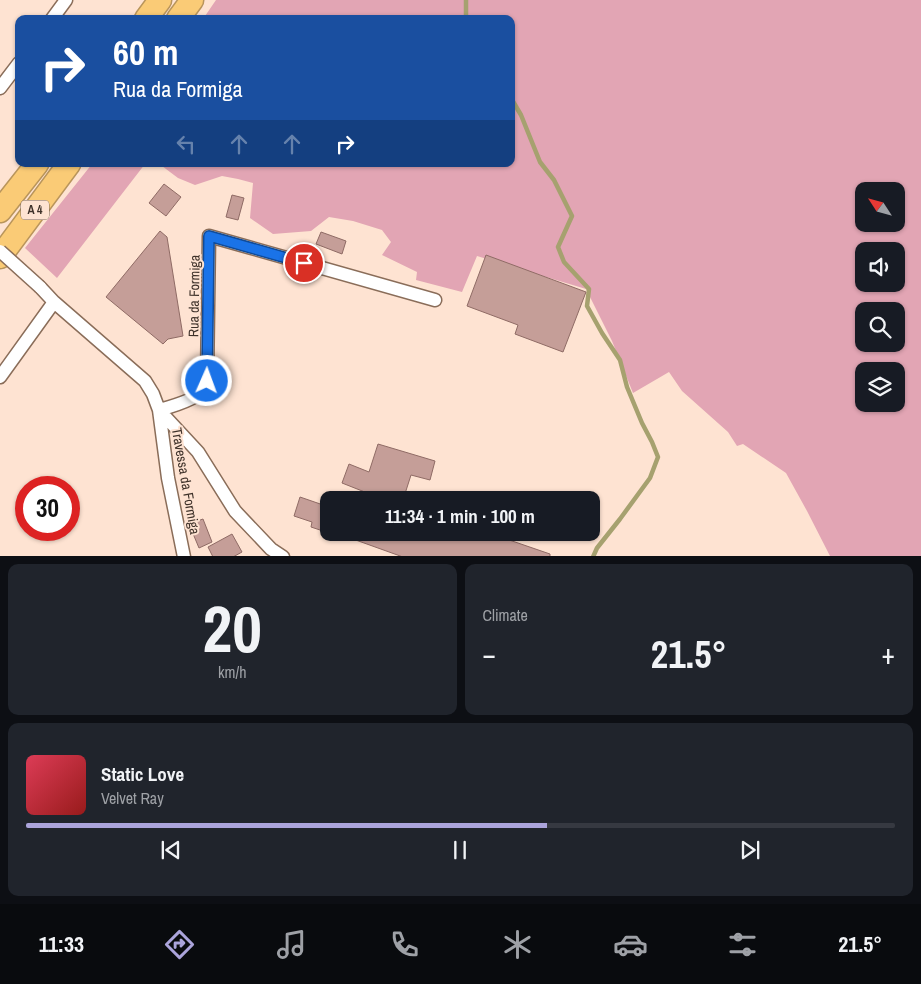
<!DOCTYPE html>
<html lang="en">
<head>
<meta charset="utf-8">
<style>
  :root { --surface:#171b24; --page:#20242c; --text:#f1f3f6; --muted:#9ea1a6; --line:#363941; --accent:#aba4db }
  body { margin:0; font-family:"Archivo Narrow",sans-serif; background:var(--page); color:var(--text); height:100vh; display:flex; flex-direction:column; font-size:19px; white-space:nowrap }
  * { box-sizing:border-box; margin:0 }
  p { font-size:16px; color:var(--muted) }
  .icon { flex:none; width:28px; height:28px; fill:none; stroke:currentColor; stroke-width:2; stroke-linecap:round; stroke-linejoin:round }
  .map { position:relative; height:556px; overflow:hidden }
  .details { display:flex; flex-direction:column; gap:8px; padding:8px; background:#0d0f14; flex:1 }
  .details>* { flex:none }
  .guide { position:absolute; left:15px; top:15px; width:500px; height:152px; border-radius:10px; box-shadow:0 1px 4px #0004; background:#1a4fa0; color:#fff; overflow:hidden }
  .needle { width:32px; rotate:306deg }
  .tools { position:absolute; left:855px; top:182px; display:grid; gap:10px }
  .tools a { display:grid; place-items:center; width:50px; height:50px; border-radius:10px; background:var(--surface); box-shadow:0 1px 4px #0004; font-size:25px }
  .speed { position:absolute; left:15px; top:476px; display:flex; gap:10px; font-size:25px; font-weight:700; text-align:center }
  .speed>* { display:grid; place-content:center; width:65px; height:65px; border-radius:50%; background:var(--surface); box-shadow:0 1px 4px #0004; line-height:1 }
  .speed .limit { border:8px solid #d22; background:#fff; color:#111 }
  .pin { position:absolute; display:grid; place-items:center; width:42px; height:42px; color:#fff; margin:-21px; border:2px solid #fff; border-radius:50%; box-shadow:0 1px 5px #0007 }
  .me { position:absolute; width:55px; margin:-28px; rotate:2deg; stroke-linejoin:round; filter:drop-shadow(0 0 4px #0008) }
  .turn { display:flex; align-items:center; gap:18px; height:105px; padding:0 15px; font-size:22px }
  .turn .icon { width:65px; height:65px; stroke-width:2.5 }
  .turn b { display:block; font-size:35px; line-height:42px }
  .lanes { display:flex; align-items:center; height:48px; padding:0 15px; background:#0003; justify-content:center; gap:25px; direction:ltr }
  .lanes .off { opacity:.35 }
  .big { font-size:38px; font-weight:800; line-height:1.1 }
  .details .tile { flex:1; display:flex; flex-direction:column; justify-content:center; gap:8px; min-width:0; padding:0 18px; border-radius:10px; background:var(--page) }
  .details .dial { align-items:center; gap:0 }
  .dial b { font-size:65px; line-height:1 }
  .song { display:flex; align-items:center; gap:15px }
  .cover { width:60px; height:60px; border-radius:8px; background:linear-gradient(135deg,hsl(350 70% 55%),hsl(0 70% 35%)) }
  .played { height:5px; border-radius:2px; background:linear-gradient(90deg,var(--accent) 60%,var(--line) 60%) }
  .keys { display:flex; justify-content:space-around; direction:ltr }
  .heat { display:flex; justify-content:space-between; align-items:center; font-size:28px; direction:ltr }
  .details .tiles { flex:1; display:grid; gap:8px; grid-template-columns:1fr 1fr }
  .tile:last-child { grid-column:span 2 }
  .trip { position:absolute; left:320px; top:491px; width:280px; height:50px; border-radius:10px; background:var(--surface); box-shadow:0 1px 4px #0004; font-weight:800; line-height:50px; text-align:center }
  .tab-bar { display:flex; height:80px; justify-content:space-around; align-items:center; background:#090b0e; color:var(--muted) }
  .tab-bar .icon { width:35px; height:35px }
  .tab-bar .current { color:var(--accent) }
  .tab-bar b { font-size:22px; color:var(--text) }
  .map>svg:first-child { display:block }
</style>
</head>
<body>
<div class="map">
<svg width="921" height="557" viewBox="0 0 921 557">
  <rect width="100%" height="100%" fill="#fee3d2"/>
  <path fill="#e2a5b4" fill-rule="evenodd" d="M216,0H921V556H830L807,511L786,473L743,444L737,446L728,432L682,391L669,372L633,393L612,341L586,289L477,256L462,292L416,280L417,272L382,255L391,242L382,230L353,221L329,217L311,231L273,234L250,218L253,183L238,179L222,176L195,185L178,178L162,166L156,164H511V19H203ZM864,191H896V224H864ZM864,251H896V284H864ZM864,311H896V344H864ZM864,371H896V404H864Z
    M92,164H145L57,278L25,248Z"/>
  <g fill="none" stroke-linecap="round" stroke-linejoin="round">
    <path stroke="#a6a16f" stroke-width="4.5" d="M466,19V0
      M511,98L521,115L540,162L554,180L572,216L558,247L564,262L589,289L587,306L602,333L620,360L627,387L642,423L652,442L658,457L650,478L620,519L597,548L593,557"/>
  </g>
  <path fill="#c59e98" stroke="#8f6b65" d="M164,184L181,197L166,216L149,203Z
    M232,195L244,198L238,220L226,217Z
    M160,231L167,237L183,336L168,339L163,344L106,297Z
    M321,232L346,241L342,254L316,244Z
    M486,255L586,292L563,352L515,334L518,325L467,306Z
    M378,444L435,461L430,480L411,475L403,500H385L342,483L349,464L369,472Z
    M300,497L329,507V533L311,527L312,522L294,516Z
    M203,519L212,542L199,548L189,524Z
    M339,532H486L550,554V557H403L339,534Z
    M232,534L242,552L233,557H213L208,547Z"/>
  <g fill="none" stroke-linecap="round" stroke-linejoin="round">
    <defs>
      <path id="street" d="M52,19L66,0
        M0,88L19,63
        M54,302L145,381L153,394L159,410L198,452L235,511L271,549L283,557
        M0,377L54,302L40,287
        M159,410C170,407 198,399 204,389C206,387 206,384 207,381L209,236L435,300
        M159,410L168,478L184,557"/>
      <path id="highway" d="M146,19L160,0
        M178,19L192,0
        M0,211L37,164
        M0,257L69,164"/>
    </defs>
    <use href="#street" stroke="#8a6d59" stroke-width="15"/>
    <use href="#highway" stroke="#b9955b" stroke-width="25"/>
    <use href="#street" stroke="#fff" stroke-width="12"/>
    <use href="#highway" stroke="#facb76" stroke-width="22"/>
    <defs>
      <path id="street-bridge" d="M0,251L40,287"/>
    </defs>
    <use href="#street-bridge" stroke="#8a6d59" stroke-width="15" stroke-linecap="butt"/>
    <use href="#street-bridge" stroke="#fff" stroke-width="12"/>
  </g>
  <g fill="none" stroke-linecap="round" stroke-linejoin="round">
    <defs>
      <path id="route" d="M207,381L209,236L304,263"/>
    </defs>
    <use href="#route" stroke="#114b97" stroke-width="12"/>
    <use href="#route" stroke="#1a73e8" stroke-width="9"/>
  </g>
  <g text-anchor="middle" stroke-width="4" stroke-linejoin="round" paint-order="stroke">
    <rect fill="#fee3d2" stroke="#78675c" stroke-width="1" x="21" y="200.5" width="28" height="19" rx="4"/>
    <g font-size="12" font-weight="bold" fill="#3f322a">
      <text x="35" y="214">A 4</text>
    </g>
    <g font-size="14" fill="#3f322a" stroke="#fee3d2">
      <text transform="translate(194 296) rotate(-89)" y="5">Rua da Formiga</text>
      <text transform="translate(186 481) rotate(80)" y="5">Travessa da Formiga</text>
    </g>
  </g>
</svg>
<div class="tools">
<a><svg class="needle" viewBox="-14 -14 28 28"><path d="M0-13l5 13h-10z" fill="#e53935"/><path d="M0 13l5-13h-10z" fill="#9ea1a6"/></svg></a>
<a><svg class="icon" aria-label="sound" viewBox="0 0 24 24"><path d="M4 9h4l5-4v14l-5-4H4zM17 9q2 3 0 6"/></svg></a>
<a><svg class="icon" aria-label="search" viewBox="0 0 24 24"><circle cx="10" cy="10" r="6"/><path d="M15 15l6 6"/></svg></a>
<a><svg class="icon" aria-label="layers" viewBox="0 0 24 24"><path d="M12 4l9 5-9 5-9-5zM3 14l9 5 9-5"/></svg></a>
</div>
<div class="speed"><div class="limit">30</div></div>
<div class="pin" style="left:304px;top:263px;background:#d93025"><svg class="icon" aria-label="arrive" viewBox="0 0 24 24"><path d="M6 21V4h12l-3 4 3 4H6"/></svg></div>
<svg class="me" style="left:207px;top:381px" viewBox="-20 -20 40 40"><circle r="17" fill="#1a73e8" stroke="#fff" stroke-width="3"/><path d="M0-11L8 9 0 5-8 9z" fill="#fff"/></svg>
<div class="trip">11:34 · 1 min · 100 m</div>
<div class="guide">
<div class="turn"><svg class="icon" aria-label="right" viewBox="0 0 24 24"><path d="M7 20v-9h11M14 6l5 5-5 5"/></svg><div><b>60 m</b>Rua da Formiga</div></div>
<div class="lanes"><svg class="icon off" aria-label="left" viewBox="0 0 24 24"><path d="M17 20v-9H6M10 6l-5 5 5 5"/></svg><svg class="icon off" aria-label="ahead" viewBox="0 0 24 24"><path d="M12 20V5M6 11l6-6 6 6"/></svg><svg class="icon off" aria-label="ahead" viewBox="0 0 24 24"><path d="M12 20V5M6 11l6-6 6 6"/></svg><svg class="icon" aria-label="right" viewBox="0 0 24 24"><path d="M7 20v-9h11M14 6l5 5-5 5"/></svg></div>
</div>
</div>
<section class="details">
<div class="tiles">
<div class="tile dial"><b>20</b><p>km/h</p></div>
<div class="tile"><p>Climate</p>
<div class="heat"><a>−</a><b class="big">21.5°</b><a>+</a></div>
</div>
<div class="tile">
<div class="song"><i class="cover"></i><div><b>Static Love</b><p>Velvet Ray</p></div></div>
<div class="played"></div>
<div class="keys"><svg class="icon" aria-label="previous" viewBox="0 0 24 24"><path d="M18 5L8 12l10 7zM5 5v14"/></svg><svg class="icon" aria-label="pause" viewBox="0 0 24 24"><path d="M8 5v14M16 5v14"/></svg><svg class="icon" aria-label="next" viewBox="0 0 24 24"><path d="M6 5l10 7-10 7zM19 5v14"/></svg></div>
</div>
</div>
</section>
<nav class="tab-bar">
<b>11:33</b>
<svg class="icon current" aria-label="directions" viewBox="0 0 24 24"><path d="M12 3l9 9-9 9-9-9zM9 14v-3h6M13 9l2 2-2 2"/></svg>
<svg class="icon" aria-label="music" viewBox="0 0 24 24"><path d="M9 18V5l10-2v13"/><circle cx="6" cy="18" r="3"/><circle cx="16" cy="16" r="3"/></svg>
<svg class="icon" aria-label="phone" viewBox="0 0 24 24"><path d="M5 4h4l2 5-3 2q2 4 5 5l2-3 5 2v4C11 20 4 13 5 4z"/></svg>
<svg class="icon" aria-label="climate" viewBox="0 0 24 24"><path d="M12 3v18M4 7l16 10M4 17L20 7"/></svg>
<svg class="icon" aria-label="car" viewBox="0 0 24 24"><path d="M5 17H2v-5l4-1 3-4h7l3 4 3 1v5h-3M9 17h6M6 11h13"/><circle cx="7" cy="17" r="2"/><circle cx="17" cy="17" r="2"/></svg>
<svg class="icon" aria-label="filters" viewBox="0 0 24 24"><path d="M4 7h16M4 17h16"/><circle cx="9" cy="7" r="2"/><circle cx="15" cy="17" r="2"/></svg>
<b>21.5°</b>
</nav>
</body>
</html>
